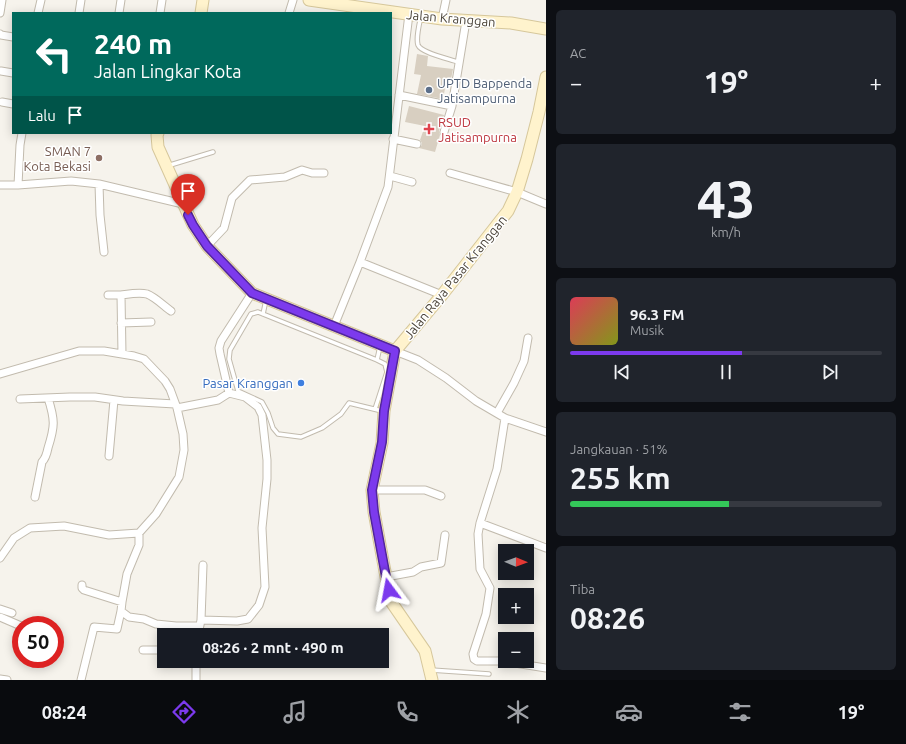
<!DOCTYPE html>
<html lang="id">
<head>
<meta charset="utf-8">
<style>
  :root { --surface:#171b24; --page:#20242c; --text:#f1f3f6; --muted:#9ea1a6; --line:#363941; --accent:#7c3aed }
  body { margin:0; font-family:Ubuntu,sans-serif; background:var(--page); color:var(--text); height:100vh; display:flex; flex-direction:column; font-size:15px; white-space:nowrap }
  * { box-sizing:border-box; margin:0 }
  p { font-size:13px; color:var(--muted) }
  .icon { flex:none; width:22px; height:22px; fill:none; stroke:currentColor; stroke-width:2; stroke-linecap:round; stroke-linejoin:round }
  .map { position:relative; flex:1; overflow:hidden }
  .panel { display:flex; flex-direction:column; gap:10px; padding:10px; background:#0d0f14; width:360px }
  .panel>* { flex:none }
  .guide { position:absolute; left:12px; top:12px; width:380px; height:122px; border-radius:0px; box-shadow:0 2px 10px #0003; background:#00695c; color:#fff; overflow:hidden }
  .needle { width:26px; rotate:91deg }
  .buttons { position:absolute; left:498px; top:544px; display:grid; gap:8px }
  .buttons a { display:grid; place-items:center; width:36px; height:36px; border-radius:0px; background:var(--surface); box-shadow:0 2px 10px #0003; font-size:20px }
  .speed { position:absolute; left:12px; top:616px; display:flex; gap:8px; font-size:20px; font-weight:700; text-align:center }
  .speed>* { display:grid; place-content:center; width:52px; height:52px; border-radius:50%; background:var(--surface); box-shadow:0 2px 10px #0003; line-height:1 }
  .speed .limit { border:6px solid #d22; background:#fff; color:#111 }
  .pin { position:absolute; display:grid; place-items:center; width:34px; height:34px; color:#fff; margin:-41px -17px; border-radius:50% 50% 50% 0; rotate:-45deg; box-shadow:0 0 4px #0007 }
  .pin .icon { rotate:45deg }
  .me { position:absolute; width:44px; margin:-22px; rotate:347deg; stroke-linejoin:round; filter:drop-shadow(0 0 3px #0008) }
  .turn { display:flex; align-items:center; gap:14px; height:84px; padding:0 16px; font-size:18px }
  .turn .icon { width:52px; height:52px; stroke-width:2.5 }
  .turn b { display:block; font-size:28px; line-height:34px }
  .then { display:flex; align-items:center; height:38px; padding:0 16px; background:#0003; gap:8px; font-size:15px }
  .big { font-size:30px; font-weight:700; line-height:1.1 }
  .panel .widget { flex:1; display:flex; flex-direction:column; justify-content:center; gap:6px; min-width:0; padding:0 14px; border-radius:6px; background:var(--page) }
  .panel .dial { align-items:center; gap:0 }
  .dial b { font-size:52px; line-height:1 }
  .song { display:flex; align-items:center; gap:12px }
  .cover { width:48px; height:48px; border-radius:6px; background:linear-gradient(135deg,hsl(350 70% 55%),hsl(70 70% 35%)) }
  .played { height:4px; border-radius:2px; background:linear-gradient(90deg,var(--accent) 55%,var(--line) 55%) }
  .keys { display:flex; justify-content:space-around; direction:ltr }
  .heat { display:flex; justify-content:space-between; align-items:center; font-size:22px; direction:ltr }
  .charge { height:6px; border-radius:3px; background:linear-gradient(90deg,#34c759 51%,var(--line) 0) }
  .trip { position:absolute; left:157px; top:628px; width:232px; height:40px; border-radius:0px; background:var(--surface); box-shadow:0 2px 10px #0003; font-weight:700; line-height:40px; text-align:center }
  .dock { display:flex; height:64px; justify-content:space-around; align-items:center; background:#090b0e; color:var(--muted) }
  .dock .icon { width:28px; height:28px }
  .dock .current { color:var(--accent) }
  .dock b { font-size:18px; color:var(--text) }
  main { display:flex; flex:1; min-height:0 }
  .map>svg:first-child { display:block }
</style>
</head>
<body>
<main>
<div class="map">
<svg width="546" height="680" viewBox="0 0 546 680">
  <rect width="100%" height="100%" fill="#f6f3ec"/>
  <path fill="#d8cfc1" d="M417,54L428,56L427,66L453,69L451,79L447,78L443,99L417,94L421,75L414,74Z
    M409,106L444,115L439,131L440,135L435,152L419,148L422,145V143L420,140L425,126L405,122Z"/>
  <g fill="none" stroke-linecap="round" stroke-linejoin="round">
    <defs>
      <path id="lane" d="M421,17C419,24 416,39 418,45C421,53 450,59 458,62
        M167,166L213,152
        M263,314L266,300
        M377,360L379,351V347
        M375,409L387,372L385,364L377,360L258,312L251,314L230,350L229,359L238,391L262,402L268,413L273,428L278,434L301,437L322,428L341,414L349,403L382,411
        M431,670L489,674"/>
      <path id="street" d="M0,13L2,0
        M38,13L41,0
        M79,13L81,0
        M119,13L121,0
        M160,13L162,0
        M289,13L293,0
        M442,19L446,0
        M0,34L1,35L13,37
        M1,71L13,73
        M399,95L452,106
        M2,102L13,104
        M444,132L452,106L466,21
        M393,139L417,144
        M450,173L517,192L546,204
        M390,176L412,182
        M99,184L100,215L104,252
        M0,185H18L71,181L99,184L183,204
        M18,185L20,145L22,133
        M207,246L224,228L232,198L250,180L285,177L302,170L312,173H324
        M360,262L442,295
        M108,295H121
        M121,323L151,322
        M334,326L360,262L388,187L409,14
        M395,351L418,360L446,378L476,401L505,418L546,432
        M122,354L121,295C129,294 139,292 147,294C155,297 164,306 171,311
        M0,374L79,351H104L134,356L144,359L165,381L170,389L177,408
        M229,393L220,354L219,348L221,341L252,293
        M20,399L70,397H95L123,401L175,404
        M497,413L514,383L524,361L528,338
        M505,418L497,469L480,523L478,534L480,569L490,588L486,614L473,654L474,659L477,661H502L546,668
        M109,456L114,400
        M372,490H425L441,496
        M35,497L42,462C46,458 47,453 48,448C55,426 55,420 48,398
        M480,523L546,548
        M0,558L14,538L30,528L64,526L109,535L139,533L156,514L179,477L184,450L183,434L177,408L218,400L229,393L245,397L258,407L262,415L267,460V479L262,528L265,587L259,605L248,619L237,621L201,620L198,635
        M386,577L413,572L421,567L441,563L445,535
        M82,585V588L84,590L122,602
        M0,609L12,613
        M121,611L129,617L144,619L156,624L176,626H199
        M0,617L21,626
        M201,620L203,565
        M143,650H164
        M0,679L7,680
        M81,680L94,627L117,629L121,611L122,602L127,574L139,545V533
        M196,680V661"/>
      <path id="secondary" d="M309,0L442,19L511,23L546,29
        M201,13L203,0
        M158,133L157,135L158,147L193,225L207,246L252,293L395,351
        M432,680L425,651L392,603L386,577L374,512L372,490L382,443L384,411L395,351L442,295L500,221L508,211L517,192L527,159L539,112L546,77"/>
    </defs>
    <use href="#lane" stroke="#c2bbae" stroke-width="5.5"/>
    <use href="#street" stroke="#c2bbae" stroke-width="9"/>
    <use href="#secondary" stroke="#d6c79b" stroke-width="13"/>
    <use href="#lane" stroke="#fff" stroke-width="3.5"/>
    <use href="#street" stroke="#fff" stroke-width="7"/>
    <use href="#secondary" stroke="#fff3cd" stroke-width="11"/>
  </g>
  <g fill="none" stroke-linecap="round" stroke-linejoin="round">
    <defs>
      <path id="route" d="M188,215L193,225L207,246L252,293L395,351L384,411L382,442L372,490L374,512L386,577L389,590"/>
    </defs>
    <use href="#route" stroke="#51269a" stroke-width="10"/>
    <use href="#route" stroke="#7c3aed" stroke-width="7"/>
  </g>
  <circle fill="#5c6f8a" stroke="#fff" stroke-width="1.5" cx="429" cy="90" r="4"/>
  <path fill="#e0444e" stroke="#fff" stroke-width="1.5" d="M427 123h4v4h4v4h-4v4h-4v-4h-4v-4h4z"/>
  <circle fill="#8d6e63" stroke="#fff" stroke-width="1.5" cx="99" cy="158" r="4"/>
  <circle fill="#3f7fe0" stroke="#fff" stroke-width="1.5" cx="301" cy="383" r="4"/>
  <g text-anchor="middle" stroke-width="3" stroke-linejoin="round" paint-order="stroke">
    <g font-size="13" fill="#4b4439" stroke="#fff">
      <text transform="translate(451 18) rotate(5)" y="5">Jalan Kranggan</text>
      <text transform="translate(455 277) rotate(-51)" y="5">Jalan Raya Pasar Kranggan</text>
    </g>
    <g font-size="13" fill="#4e5e75" stroke="#fff" text-anchor="start">
      <text x="437" y="88">UPTD Bappenda<tspan x="437" dy="15">Jatisampurna</tspan></text>
    </g>
    <g font-size="13" fill="#be3a42" stroke="#fff" text-anchor="start">
      <text x="438" y="127">RSUD<tspan x="438" dy="15">Jatisampurna</tspan></text>
    </g>
    <g font-size="13" fill="#785e54" stroke="#fff" text-anchor="end">
      <text x="91" y="156">SMAN 7<tspan x="91" dy="15">Kota Bekasi</tspan></text>
    </g>
    <g font-size="13" fill="#366cbe" stroke="#fff" text-anchor="end">
      <text x="293" y="388">Pasar Kranggan</text>
    </g>
  </g>
</svg>
<div class="buttons">
<a><svg class="needle" viewBox="-14 -14 28 28"><path d="M0-13l5 13h-10z" fill="#e53935"/><path d="M0 13l5-13h-10z" fill="#9ea1a6"/></svg></a>
<a>+</a>
<a>−</a>
</div>
<div class="speed"><div class="limit">50</div></div>
<div class="pin" style="left:188px;top:215px;background:#d93025"><svg class="icon" aria-label="arrive" viewBox="0 0 24 24"><path d="M6 21V4h12l-3 4 3 4H6"/></svg></div>
<svg class="me" style="left:389px;top:590px" viewBox="-20 -20 40 40"><path d="M0-17L14 15 0 8-14 15z" fill="#7c3aed" stroke="#fff" stroke-width="4"/></svg>
<div class="trip">08:26 · 2 mnt · 490 m</div>
<div class="guide">
<div class="turn"><svg class="icon" aria-label="left" viewBox="0 0 24 24"><path d="M17 20v-9H6M10 6l-5 5 5 5"/></svg><div><b>240 m</b>Jalan Lingkar Kota</div></div>
<div class="then">Lalu<svg class="icon" aria-label="arrive" viewBox="0 0 24 24"><path d="M6 21V4h12l-3 4 3 4H6"/></svg></div>
</div>
</div>
<section class="panel">
<div class="widget"><p>AC</p>
<div class="heat"><a>−</a><b class="big">19°</b><a>+</a></div>
</div>
<div class="widget dial"><b>43</b><p>km/h</p></div>
<div class="widget">
<div class="song"><i class="cover"></i><div><b>96.3 FM</b><p>Musik</p></div></div>
<div class="played"></div>
<div class="keys"><svg class="icon" aria-label="previous" viewBox="0 0 24 24"><path d="M18 5L8 12l10 7zM5 5v14"/></svg><svg class="icon" aria-label="pause" viewBox="0 0 24 24"><path d="M8 5v14M16 5v14"/></svg><svg class="icon" aria-label="next" viewBox="0 0 24 24"><path d="M6 5l10 7-10 7zM19 5v14"/></svg></div>
</div>
<div class="widget"><p>Jangkauan · 51%</p><b class="big">255 km</b><div class="charge"></div></div>
<div class="widget"><p>Tiba</p><b class="big">08:26</b></div>
</section>
</main>
<nav class="dock">
<b>08:24</b>
<svg class="icon current" aria-label="directions" viewBox="0 0 24 24"><path d="M12 3l9 9-9 9-9-9zM9 14v-3h6M13 9l2 2-2 2"/></svg>
<svg class="icon" aria-label="music" viewBox="0 0 24 24"><path d="M9 18V5l10-2v13"/><circle cx="6" cy="18" r="3"/><circle cx="16" cy="16" r="3"/></svg>
<svg class="icon" aria-label="phone" viewBox="0 0 24 24"><path d="M5 4h4l2 5-3 2q2 4 5 5l2-3 5 2v4C11 20 4 13 5 4z"/></svg>
<svg class="icon" aria-label="climate" viewBox="0 0 24 24"><path d="M12 3v18M4 7l16 10M4 17L20 7"/></svg>
<svg class="icon" aria-label="car" viewBox="0 0 24 24"><path d="M5 17H2v-5l4-1 3-4h7l3 4 3 1v5h-3M9 17h6M6 11h13"/><circle cx="7" cy="17" r="2"/><circle cx="17" cy="17" r="2"/></svg>
<svg class="icon" aria-label="filters" viewBox="0 0 24 24"><path d="M4 7h16M4 17h16"/><circle cx="9" cy="7" r="2"/><circle cx="15" cy="17" r="2"/></svg>
<b>19°</b>
</nav>
</body>
</html>
